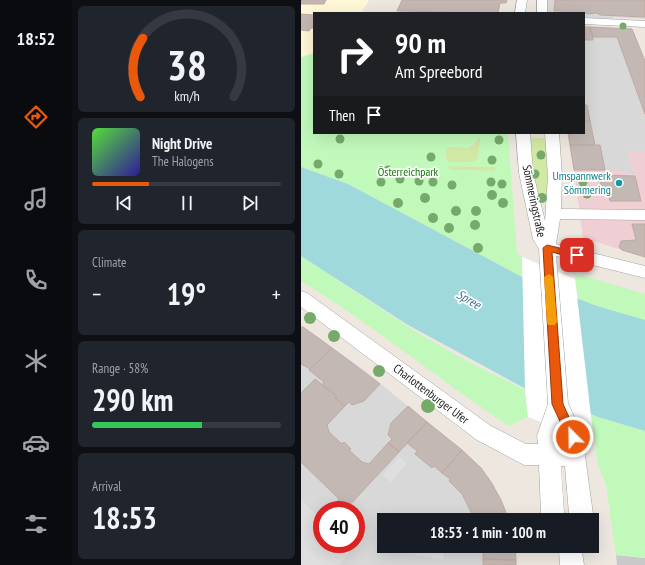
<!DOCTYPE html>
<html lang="en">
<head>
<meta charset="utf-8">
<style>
  :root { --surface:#171b24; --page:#20242c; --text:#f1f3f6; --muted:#9ea1a6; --line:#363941; --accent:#ea580c }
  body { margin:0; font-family:"PT Sans Narrow",sans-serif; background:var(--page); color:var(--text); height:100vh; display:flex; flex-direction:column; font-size:15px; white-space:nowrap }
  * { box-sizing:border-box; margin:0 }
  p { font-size:13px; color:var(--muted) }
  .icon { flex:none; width:22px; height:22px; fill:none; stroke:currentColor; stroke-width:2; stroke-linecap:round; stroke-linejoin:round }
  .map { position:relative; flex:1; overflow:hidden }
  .details { display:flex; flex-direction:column; gap:6px; padding:6px; background:#0d0f14; width:229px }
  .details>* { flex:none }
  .guide { position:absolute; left:12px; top:12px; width:272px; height:122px; border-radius:0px; box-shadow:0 4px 16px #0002; background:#202124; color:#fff; overflow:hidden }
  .speed { position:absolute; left:12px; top:501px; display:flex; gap:8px; font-size:20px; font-weight:700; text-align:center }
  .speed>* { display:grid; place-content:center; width:52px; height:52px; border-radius:50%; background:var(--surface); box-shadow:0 4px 16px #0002; line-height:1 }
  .speed .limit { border:6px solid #d22; background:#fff; color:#111 }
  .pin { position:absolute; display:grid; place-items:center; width:34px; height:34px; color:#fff; margin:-17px; border-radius:8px; box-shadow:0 2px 6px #0006 }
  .me { position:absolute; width:44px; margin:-22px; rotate:337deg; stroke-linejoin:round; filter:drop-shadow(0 0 3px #0008) }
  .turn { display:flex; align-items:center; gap:14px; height:84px; padding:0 16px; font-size:18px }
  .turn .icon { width:52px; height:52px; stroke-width:2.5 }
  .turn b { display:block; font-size:28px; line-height:34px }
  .then { display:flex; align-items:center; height:38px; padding:0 16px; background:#0003; gap:8px; font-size:15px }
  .big { font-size:30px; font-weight:700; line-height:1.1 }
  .details .card { flex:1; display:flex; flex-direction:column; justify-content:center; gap:6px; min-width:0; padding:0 14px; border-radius:6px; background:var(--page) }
  .details .dial { align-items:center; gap:0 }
  .dial svg { height:104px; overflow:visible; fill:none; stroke:var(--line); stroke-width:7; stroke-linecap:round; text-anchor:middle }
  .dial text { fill:var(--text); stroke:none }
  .song { display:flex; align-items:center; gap:12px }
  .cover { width:48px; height:48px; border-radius:6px; background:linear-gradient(135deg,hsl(110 70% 55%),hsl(250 70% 35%)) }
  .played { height:4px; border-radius:2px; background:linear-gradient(90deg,var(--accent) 30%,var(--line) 30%) }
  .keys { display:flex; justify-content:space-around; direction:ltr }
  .heat { display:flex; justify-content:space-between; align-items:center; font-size:22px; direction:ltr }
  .charge { height:6px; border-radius:3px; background:linear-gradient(90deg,#34c759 58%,var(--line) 0) }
  .trip { position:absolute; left:76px; top:513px; width:222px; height:40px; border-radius:0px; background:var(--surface); box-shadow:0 4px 16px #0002; font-weight:700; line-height:40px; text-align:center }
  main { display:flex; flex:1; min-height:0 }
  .menu { display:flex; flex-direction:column; width:72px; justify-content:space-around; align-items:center; background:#090b0e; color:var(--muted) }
  .menu .icon { width:28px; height:28px }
  .menu .selected { color:var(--accent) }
  .menu b { font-size:18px; color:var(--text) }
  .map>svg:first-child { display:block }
</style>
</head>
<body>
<main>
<nav class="menu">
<b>18:52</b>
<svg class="icon selected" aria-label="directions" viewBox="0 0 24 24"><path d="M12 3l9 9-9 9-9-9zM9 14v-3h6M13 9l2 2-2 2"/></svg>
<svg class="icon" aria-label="music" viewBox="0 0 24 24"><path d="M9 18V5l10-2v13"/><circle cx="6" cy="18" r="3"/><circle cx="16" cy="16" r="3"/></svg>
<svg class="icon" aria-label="phone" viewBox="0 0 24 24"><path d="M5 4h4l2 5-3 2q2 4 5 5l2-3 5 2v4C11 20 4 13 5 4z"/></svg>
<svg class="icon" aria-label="climate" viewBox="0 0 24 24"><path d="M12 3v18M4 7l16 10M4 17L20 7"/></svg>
<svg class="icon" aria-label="car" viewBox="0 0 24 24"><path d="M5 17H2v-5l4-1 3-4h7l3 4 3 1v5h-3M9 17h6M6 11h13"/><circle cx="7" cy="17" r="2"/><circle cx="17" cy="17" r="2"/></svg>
<svg class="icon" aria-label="filters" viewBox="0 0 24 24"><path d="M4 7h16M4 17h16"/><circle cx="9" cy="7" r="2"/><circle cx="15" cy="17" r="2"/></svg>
</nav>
<section class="details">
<div class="card dial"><svg viewBox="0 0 100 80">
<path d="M14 69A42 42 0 1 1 86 69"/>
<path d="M14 69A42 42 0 0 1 16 24" stroke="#ea580c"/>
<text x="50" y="56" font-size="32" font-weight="700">38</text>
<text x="50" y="72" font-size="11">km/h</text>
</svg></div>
<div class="card">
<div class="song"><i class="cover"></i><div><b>Night Drive</b><p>The Halogens</p></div></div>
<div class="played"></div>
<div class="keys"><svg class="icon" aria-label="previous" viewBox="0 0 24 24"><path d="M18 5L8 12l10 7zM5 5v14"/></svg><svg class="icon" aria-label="pause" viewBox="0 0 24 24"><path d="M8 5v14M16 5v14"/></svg><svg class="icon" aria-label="next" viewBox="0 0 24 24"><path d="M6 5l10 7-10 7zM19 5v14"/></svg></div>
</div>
<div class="card"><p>Climate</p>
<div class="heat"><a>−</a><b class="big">19°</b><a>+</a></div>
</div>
<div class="card"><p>Range · 58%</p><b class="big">290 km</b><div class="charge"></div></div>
<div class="card"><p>Arrival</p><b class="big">18:53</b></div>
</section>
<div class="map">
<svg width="344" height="565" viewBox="0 0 344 565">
  <rect width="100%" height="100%" fill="#ede7e0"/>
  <path fill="#d9d8d8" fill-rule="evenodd" d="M246,0H344V19L313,17L312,20L283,17V13H246Z
    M283,27L331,29L344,62V151H327L334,175L312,170H273L267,133H283Z
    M0,325L63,370L166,455L190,482L200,500L208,520H83V546H214L215,565H0ZM21,510H55V544H21Z"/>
  <path fill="#efcfd3" d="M327,151H344V257L282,238L273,170H312L333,175Z"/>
  <path fill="#fff8d7" d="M0,0H68L61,12L64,13H13V53L3,57H0Z"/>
  <path fill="#c9c9c9" d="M315,555L344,558V565H316Z"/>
  <path fill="#d2e9a5" d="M177,137H180L177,159L172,162H146L144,150C150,144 155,148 162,147C166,147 169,146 172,145Z
    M227,138H247L249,201H235Z
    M147,166L194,167V171L148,170Z"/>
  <path fill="#c1f9bb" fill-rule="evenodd" d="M13,53V133H207L216,254L221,257V277L47,184L0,167V57ZM177,137L179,138L177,159L172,162H146L144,150C151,144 159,148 168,148ZM148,166L194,167V171L149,170Z
    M0,256L115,332L166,361L224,390L227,417L208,426C138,380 72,325 0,281Z
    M279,275L344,294V320L293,305L277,299L274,279L275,276Z
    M290,415L344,431V558L315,555L305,485L297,465Z"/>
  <path fill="#dfdfdf" d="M98,457L106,463L90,482L81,475Z
    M0,499L21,521V544H43L50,551L38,565H0Z
    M96,546H141L143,560L91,550Z"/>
  <path fill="#a0d9dc" d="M0,167L47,184L221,277L293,305L344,320V431L297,417L225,389L107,325L0,256Z"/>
  <path fill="#fff" d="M221,257L274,279L293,442L227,417L224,390Z"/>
  <path fill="#c4b8b4" stroke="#bfaaa3" d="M0,0H25L23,4H0Z
    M101,0H206L205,3H199L197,13L96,11Z
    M254,0H344V17L299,15L296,13L286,14L283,12L260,13V11H253Z
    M0,14L13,15V28H10L8,31L0,30Z
    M283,27H289L292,40H283Z
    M289,27L331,29L344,61V114L316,37H292Z
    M283,105H286L289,121H283Z
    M283,121H289L294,145H269L267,133H283Z
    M269,145H299L304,170H273Z
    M298,175L334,176L340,201H309L306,190H301Z
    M331,224H344V257L321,250L318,247L320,241L335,240Z
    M2,327L31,348L9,369L0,364V328Z
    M31,348L79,384L63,401L51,405L48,402L44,406L34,398L36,396L21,385L23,382L8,370Z
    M14,379L36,396L34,398L44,406L26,425L28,432L41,444L43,442L50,449L48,450L61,462L68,464L87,443L98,452L44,510H39L33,504L38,499L0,462V393Z
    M107,406L126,422L98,452L87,443L91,439L87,435L90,423Z
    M126,422L161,450L141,473L133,466L131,468L114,454L116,451L106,443Z
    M161,450L180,468L190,482L200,500L208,520H174L161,494L148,481L149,479L141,473Z
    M179,546H214L215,560L182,559V547Z
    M182,559L215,560V565H182Z"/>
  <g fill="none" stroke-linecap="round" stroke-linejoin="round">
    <defs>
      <path id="minor" d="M216,0H226L224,13H214Z
        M236,0H246V13H236Z
        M283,18L344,21V27L283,24Z
        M215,133H229L232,173L244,221L247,176L244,133H258L261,176L260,209L344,210V220L259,219L255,244L344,266V278L255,256L267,403L281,434L292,514L290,520H243L240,513L238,465H223L176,440L0,307V291L6,293L190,426L225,444H237L236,436L247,404L238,249L232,239L218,173ZM259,431L262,445H258V436ZM260,466H264L268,514L266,520L263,512Z
        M256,546H280L283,565H259L258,551Z"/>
    </defs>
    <use href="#minor" stroke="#a2a2a2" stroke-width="1"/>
    <use href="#minor" fill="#fff" fill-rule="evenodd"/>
  </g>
  <g fill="#76aa6a">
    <circle cx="322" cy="26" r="3.5"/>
    <circle cx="39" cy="139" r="4.5"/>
    <circle cx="198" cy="140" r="4.5"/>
    <circle cx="240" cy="155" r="4.5"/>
    <circle cx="130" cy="157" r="4.5"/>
    <circle cx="191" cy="160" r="4.5"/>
    <circle cx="17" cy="164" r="4.5"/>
    <circle cx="87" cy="170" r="4.5"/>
    <circle cx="38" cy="174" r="4.5"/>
    <circle cx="234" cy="174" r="4.5"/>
    <circle cx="99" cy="179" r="4.5"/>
    <circle cx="118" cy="181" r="4.5"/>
    <circle cx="80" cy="182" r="4.5"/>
    <circle cx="132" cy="182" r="4.5"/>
    <circle cx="190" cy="182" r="4.5"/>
    <circle cx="282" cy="182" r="4.5"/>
    <circle cx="201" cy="184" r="4.5"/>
    <circle cx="151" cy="185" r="4.5"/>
    <circle cx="286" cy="194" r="4.5"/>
    <circle cx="191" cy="195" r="5"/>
    <circle cx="124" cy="198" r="5"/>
    <circle cx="241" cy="198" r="5"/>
    <circle cx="97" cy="203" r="5"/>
    <circle cx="202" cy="203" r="5"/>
    <circle cx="155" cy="211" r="5"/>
    <circle cx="175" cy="211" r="5"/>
    <circle cx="132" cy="218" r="5"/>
    <circle cx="174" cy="225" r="5"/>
    <circle cx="148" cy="228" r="5"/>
    <circle cx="177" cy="248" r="5"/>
    <circle cx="9" cy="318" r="6"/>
    <circle cx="33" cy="336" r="6"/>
    <circle cx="78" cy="371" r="6"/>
    <circle cx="127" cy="406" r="7"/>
  </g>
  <path fill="#ea580c" stroke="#983908" d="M246,245L279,253L280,255L276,259L251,252L262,404L277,437L275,441L272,442L268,441L251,404L242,248Z"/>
  <path fill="#f59e0b" d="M248,274L252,277L256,322L254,325H247L246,322L243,277Z"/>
  <circle fill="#0f9aa8" stroke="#fff" stroke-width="1.5" cx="318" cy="183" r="4"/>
  <g text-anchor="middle" stroke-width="3.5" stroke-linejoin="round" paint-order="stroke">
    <g font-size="12" fill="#14780a" stroke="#fff">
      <text x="107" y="176">Österreichpark</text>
    </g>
    <g font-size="12" fill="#0d838f" stroke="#fff" text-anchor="end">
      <text x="310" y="180">Umspannwerk<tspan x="310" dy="14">Sömmering</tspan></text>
    </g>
    <g font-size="12" fill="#1b1b1b" stroke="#fff">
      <text transform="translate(233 201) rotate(78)" y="4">Sömmeringstraße</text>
      <text transform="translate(130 394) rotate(37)" y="4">Charlottenburger Ufer</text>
    </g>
    <g font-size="13" font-style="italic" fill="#407894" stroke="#fff">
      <text transform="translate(168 299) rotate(30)" y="5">Spree</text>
    </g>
  </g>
</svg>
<div class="speed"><div class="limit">40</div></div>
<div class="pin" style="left:276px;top:255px;background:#d93025"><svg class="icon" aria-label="arrive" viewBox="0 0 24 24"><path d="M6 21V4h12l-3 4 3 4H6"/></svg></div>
<svg class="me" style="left:272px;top:437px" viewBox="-20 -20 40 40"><circle r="17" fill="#ea580c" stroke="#fff" stroke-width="3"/><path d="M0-11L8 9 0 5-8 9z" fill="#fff"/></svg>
<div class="trip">18:53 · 1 min · 100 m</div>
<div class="guide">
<div class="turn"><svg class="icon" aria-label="right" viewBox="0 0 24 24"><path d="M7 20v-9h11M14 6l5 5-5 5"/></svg><div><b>90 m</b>Am Spreebord</div></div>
<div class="then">Then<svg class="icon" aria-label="arrive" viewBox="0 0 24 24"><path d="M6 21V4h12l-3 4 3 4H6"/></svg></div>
</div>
</div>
</main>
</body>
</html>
